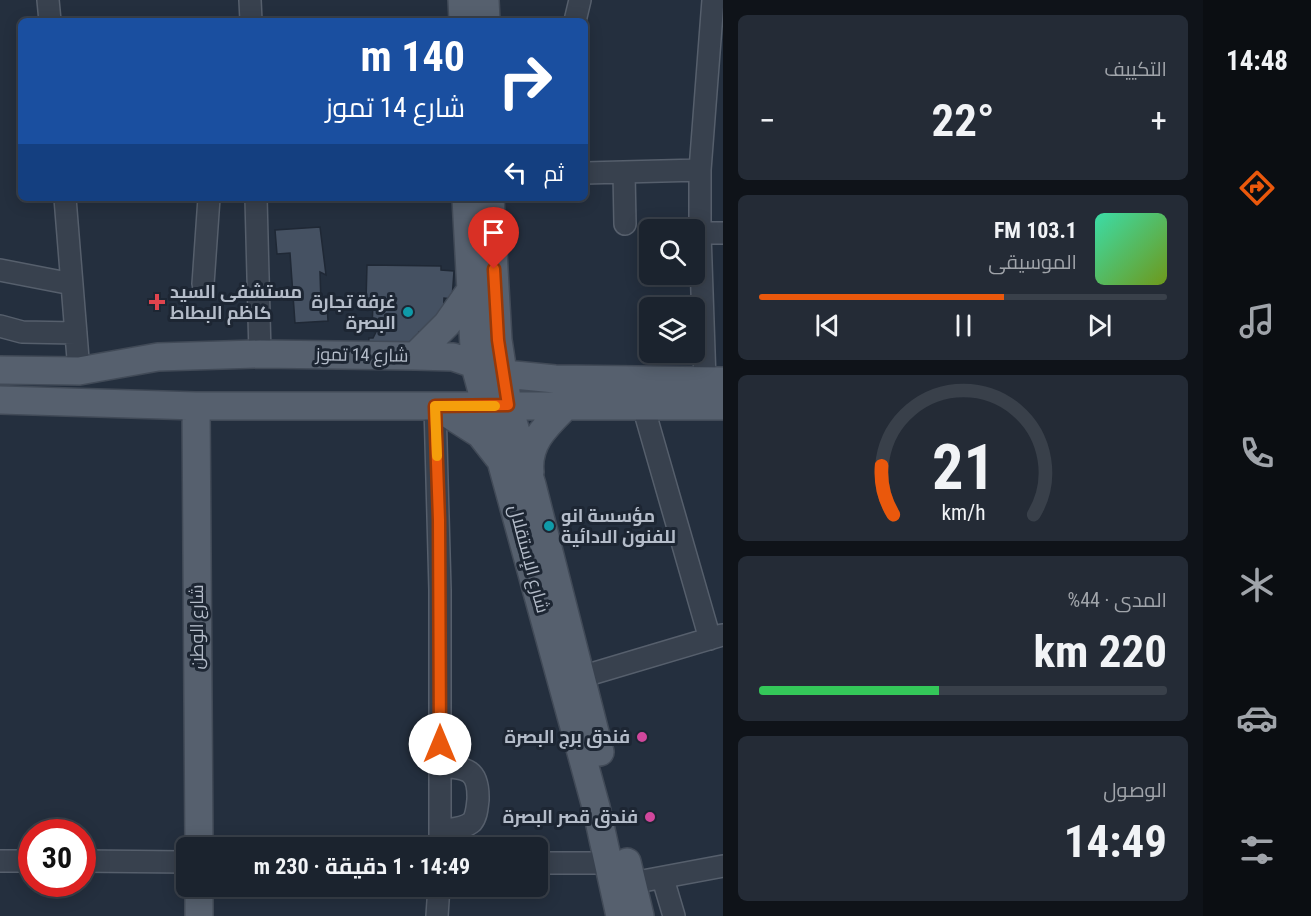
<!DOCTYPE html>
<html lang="ar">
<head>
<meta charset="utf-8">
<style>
  :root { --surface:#1b232e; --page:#242b36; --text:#f1f3f6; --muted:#a0a4aa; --line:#39404a; --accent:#ea580c }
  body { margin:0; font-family:"Roboto Condensed",Cairo,sans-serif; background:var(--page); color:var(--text); direction:rtl; height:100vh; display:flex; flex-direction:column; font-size:22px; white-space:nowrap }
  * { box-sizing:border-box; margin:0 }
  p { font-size:20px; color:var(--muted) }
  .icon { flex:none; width:33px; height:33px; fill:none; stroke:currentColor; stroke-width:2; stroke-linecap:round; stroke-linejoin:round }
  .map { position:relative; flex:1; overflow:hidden; direction:ltr }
  .side { display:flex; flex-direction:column; gap:15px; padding:15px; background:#0f1319; width:480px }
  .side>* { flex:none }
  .hud { position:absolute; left:18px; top:18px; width:570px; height:183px; border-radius:9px; box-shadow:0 3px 15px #0003,0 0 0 2px var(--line); direction:rtl; background:#1a4fa0; color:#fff; overflow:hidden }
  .buttons { position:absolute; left:639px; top:219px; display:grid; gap:12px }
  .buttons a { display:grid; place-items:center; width:66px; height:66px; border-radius:9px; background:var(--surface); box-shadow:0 3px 15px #0003,0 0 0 2px var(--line); font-size:30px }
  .speed { position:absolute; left:18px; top:819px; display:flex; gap:12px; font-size:30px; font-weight:700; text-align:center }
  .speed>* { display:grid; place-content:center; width:78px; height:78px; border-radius:50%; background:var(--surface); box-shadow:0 3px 15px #0003,0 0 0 2px var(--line); line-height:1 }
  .speed .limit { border:9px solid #d22; background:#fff; color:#111 }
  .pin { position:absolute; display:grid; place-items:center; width:51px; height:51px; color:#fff; margin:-62px -26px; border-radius:50% 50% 50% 0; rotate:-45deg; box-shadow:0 0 6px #0007 }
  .pin .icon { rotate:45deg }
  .me { position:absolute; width:66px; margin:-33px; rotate:0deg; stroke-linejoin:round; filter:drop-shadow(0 0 4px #0008) }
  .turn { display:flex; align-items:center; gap:21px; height:126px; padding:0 24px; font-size:27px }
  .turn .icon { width:78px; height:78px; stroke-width:2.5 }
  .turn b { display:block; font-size:42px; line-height:51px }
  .then { display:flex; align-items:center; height:57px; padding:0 24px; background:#0003; gap:12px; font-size:22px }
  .big { font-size:45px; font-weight:700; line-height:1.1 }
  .side .tile { flex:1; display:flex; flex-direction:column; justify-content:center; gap:9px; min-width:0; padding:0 21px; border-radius:9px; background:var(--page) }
  .side .dial { align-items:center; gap:0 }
  .dial svg { height:156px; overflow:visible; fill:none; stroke:var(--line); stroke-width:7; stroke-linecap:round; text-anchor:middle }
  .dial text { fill:var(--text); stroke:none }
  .song { display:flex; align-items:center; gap:18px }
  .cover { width:72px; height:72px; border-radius:9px; background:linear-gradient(135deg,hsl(160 70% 55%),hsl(80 70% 35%)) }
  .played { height:6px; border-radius:3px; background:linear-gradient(90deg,var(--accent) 60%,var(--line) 60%) }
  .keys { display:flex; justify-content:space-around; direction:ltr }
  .heat { display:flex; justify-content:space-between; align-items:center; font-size:33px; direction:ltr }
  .charge { height:9px; border-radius:4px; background:linear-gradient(90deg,#34c759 44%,var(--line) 0) }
  .trip { position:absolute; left:176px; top:837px; width:372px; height:60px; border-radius:9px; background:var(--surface); box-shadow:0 3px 15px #0003,0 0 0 2px var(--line); font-weight:700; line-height:60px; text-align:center; direction:rtl }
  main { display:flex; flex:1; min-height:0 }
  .menu { display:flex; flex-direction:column; width:108px; justify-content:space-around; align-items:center; background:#0b0e12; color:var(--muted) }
  .menu .icon { width:42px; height:42px }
  .menu .on { color:var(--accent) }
  .menu b { font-size:27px; color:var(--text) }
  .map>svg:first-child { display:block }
</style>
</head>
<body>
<main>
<nav class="menu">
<b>14:48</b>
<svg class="icon on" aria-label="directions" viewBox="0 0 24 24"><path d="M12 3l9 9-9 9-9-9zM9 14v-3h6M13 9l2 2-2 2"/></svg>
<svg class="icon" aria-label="music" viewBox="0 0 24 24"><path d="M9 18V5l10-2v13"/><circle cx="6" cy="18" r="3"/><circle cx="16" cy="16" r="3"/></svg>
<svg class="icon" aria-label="phone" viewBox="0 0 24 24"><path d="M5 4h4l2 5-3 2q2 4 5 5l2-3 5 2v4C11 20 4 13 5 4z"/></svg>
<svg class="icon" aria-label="climate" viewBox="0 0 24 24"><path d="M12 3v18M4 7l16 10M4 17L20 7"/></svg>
<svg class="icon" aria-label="car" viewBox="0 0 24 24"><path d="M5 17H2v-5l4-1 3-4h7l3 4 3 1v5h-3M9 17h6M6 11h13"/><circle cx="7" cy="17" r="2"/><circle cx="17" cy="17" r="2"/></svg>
<svg class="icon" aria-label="filters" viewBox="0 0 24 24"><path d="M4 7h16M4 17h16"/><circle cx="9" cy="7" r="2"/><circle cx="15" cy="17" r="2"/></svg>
</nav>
<section class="side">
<div class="tile"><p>التكييف</p>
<div class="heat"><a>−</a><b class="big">22°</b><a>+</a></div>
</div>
<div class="tile">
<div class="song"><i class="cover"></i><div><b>103.1 FM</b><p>الموسيقى</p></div></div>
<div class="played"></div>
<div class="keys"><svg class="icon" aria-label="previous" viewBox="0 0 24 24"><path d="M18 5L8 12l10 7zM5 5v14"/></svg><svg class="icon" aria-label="pause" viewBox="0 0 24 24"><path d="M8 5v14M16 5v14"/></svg><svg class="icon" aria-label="next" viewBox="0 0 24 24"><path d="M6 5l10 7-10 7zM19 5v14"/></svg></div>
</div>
<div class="tile dial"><svg viewBox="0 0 100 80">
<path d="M14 69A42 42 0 1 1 86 69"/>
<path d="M14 69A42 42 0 0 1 8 44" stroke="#ea580c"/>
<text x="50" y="56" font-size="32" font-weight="700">21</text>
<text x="50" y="72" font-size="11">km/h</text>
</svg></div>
<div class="tile"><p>المدى · 44%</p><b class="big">220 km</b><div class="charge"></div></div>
<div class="tile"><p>الوصول</p><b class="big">14:49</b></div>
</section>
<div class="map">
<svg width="723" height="916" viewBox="0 0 723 916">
  <rect width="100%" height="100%" fill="#242f3e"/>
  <path fill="#455162" stroke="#1f2835" stroke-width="1.5" d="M320,227L326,275L320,272L321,303L327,305L328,321L295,323L290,253L277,254L275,230Z
    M367,265L441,266V270L454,271L452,299L444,298L443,323L434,333L419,332L418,350L368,348L369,338H373L376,332L372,331L373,301H366Z"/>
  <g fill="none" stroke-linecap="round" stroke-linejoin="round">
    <defs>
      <path id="minor" d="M48,0L50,21
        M250,0L251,21
        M575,21L580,0
        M624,172L625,224
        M585,173L700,170
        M65,198L79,371
        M256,198L260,354
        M700,233H723
        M0,270L72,284
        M203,284L209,198
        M0,326L22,332L76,333
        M705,381L700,233V170L713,0
        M435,406L440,590V848
        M643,406L710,639
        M581,677L722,635
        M440,831C450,829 464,829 472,822C477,816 477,807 478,800C479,769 467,768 440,766
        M0,861H32
        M82,861L186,862
        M537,863H609
        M663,879L674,916
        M632,883L723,866
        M437,916L439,886"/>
      <path id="major" d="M462,0L463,21
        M485,0L486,21
        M466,198L475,366L596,807L620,916
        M490,198L498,340L508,405L532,485L600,752
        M415,356L447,324L470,291
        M0,370L79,371L158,357L260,354L415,356L453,357L504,374L555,379L723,381
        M0,400L196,406H723
        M196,406L199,848
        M436,406L480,434L498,457
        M530,472C527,443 546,426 565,407
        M627,862L640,916
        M199,886V916"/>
    </defs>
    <use href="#minor" stroke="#565f6c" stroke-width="24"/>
    <use href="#major" stroke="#414a57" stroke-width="30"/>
    <use href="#minor" stroke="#38414e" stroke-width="21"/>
    <use href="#major" stroke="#56606e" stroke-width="27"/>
  </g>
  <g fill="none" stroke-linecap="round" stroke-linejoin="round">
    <defs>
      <path id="route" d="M440,744L439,520L435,406L508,405L498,340L494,269"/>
    </defs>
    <use href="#route" stroke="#983908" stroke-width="15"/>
    <use href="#route" stroke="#ea580c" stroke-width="10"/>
    <path stroke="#f59e0b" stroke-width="10" d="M437,456L435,406H495"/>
  </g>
  <path fill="#e0444e" stroke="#1d2633" stroke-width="2" d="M154 293h6v6h6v6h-6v6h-6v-6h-6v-6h6z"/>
  <g fill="#0f9aa8" stroke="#1d2633" stroke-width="2">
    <circle cx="408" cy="312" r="6"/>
    <circle cx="549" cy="526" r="6"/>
  </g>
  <g fill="#d1479c" stroke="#1d2633" stroke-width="2">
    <circle cx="642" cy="737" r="6"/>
    <circle cx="650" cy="817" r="6"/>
  </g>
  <g text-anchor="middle" stroke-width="6" stroke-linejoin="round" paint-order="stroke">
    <g font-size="18" font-weight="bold" fill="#b4bcc9" stroke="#1d2633" text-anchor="end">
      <text x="170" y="298" text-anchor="start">مستشفى السيد<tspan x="170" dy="21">كاظم البطاط</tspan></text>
      <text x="396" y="308">غرفة تجارة<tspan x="396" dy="21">البصرة</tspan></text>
      <text x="561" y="522" text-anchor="start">مؤسسة انو<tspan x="561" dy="21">للفنون الادائية</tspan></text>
      <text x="630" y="743">فندق برج البصرة</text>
      <text x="638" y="823">فندق قصر البصرة</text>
    </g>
    <g font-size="18" fill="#b4bcc9" stroke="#1d2633">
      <text transform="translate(362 355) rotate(1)" y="6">شارع 14 تموز</text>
      <text transform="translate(529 559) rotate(75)" y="6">شارع الإستقلال</text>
      <text transform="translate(197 627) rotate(-90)" y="6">شارع الوطن</text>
    </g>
  </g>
</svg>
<div class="buttons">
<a><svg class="icon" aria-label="search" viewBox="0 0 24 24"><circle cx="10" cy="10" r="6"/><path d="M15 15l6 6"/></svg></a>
<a><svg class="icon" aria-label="layers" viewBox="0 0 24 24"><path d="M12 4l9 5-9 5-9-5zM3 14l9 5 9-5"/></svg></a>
</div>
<div class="speed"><div class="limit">30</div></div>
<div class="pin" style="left:494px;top:269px;background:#d93025"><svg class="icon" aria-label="arrive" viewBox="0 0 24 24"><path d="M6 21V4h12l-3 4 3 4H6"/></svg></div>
<svg class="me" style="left:440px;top:744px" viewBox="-20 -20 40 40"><circle r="19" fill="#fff"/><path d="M0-13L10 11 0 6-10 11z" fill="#ea580c"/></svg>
<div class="trip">14:49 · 1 دقيقة · 230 m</div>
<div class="hud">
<div class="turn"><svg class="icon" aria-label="right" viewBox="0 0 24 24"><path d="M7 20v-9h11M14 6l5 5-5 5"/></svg><div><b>140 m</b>شارع 14 تموز</div></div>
<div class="then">ثم<svg class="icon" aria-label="left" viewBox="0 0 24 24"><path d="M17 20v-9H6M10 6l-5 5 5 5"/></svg></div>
</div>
</div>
</main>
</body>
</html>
